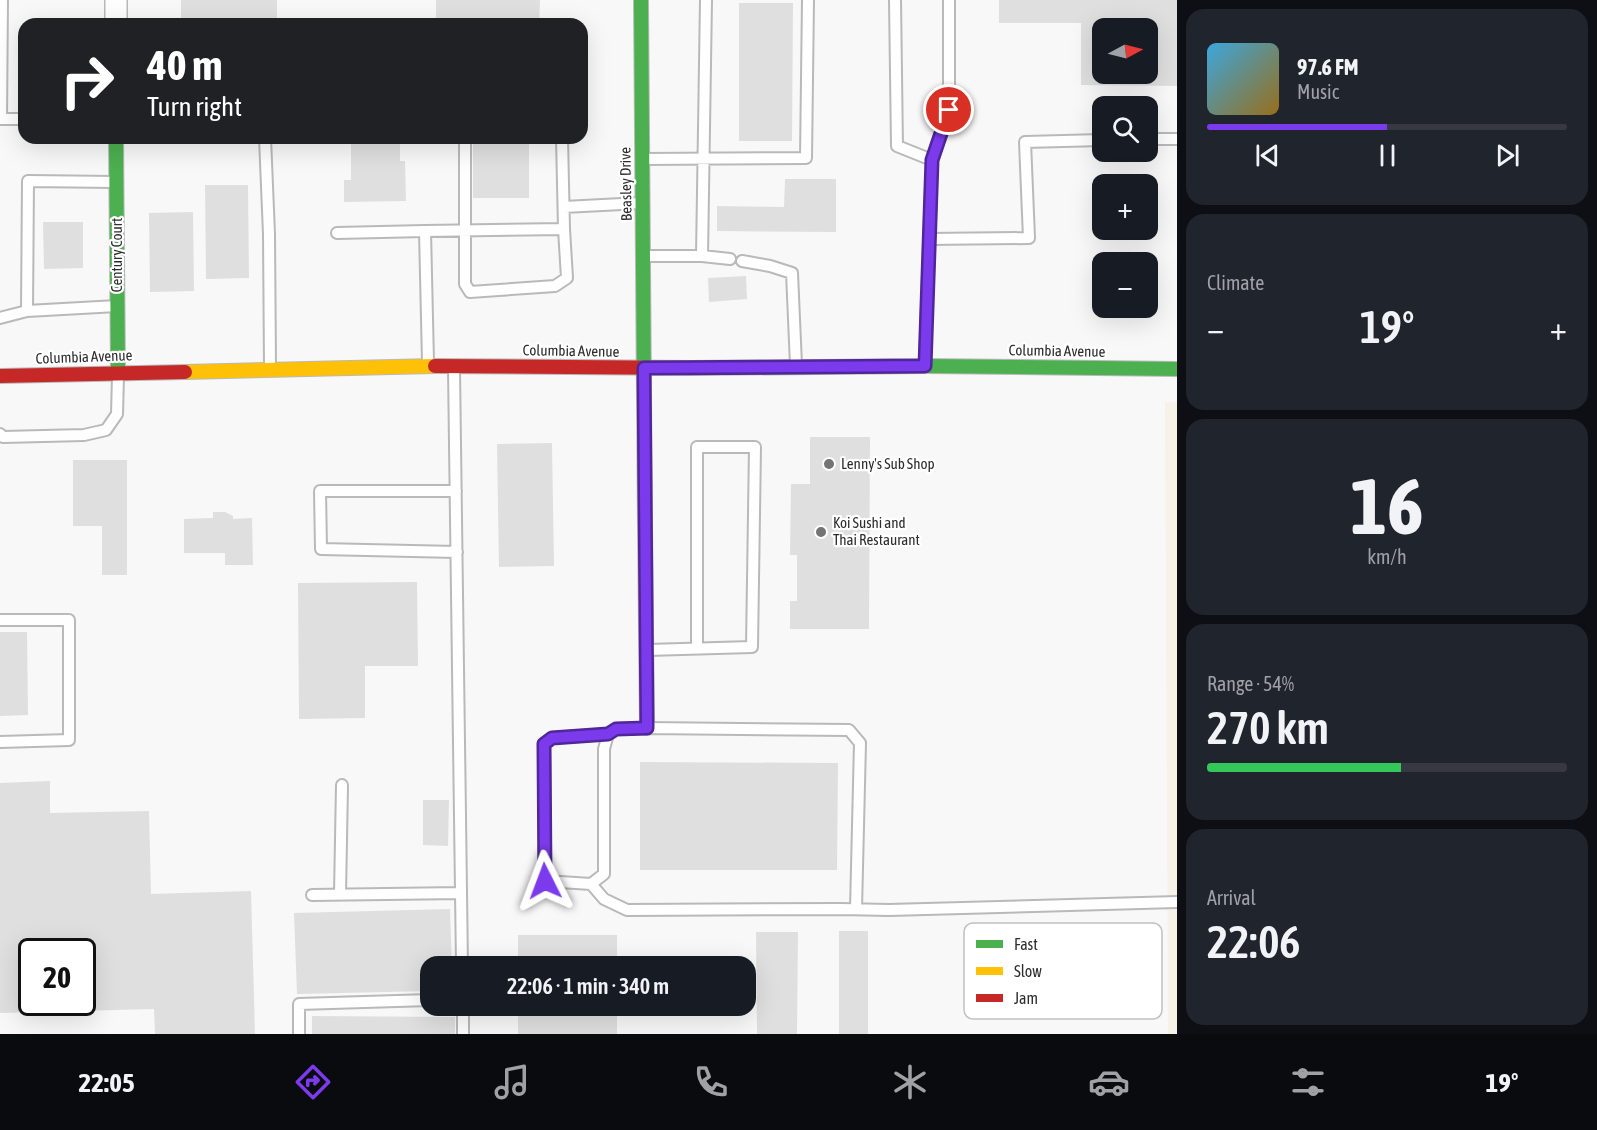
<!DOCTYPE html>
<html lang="en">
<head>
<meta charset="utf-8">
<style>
  :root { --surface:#171b24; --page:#20242c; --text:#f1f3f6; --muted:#9ea1a6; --line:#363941; --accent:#7c3aed }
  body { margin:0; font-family:"Asap Condensed",sans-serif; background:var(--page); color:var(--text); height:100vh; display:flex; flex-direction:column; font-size:22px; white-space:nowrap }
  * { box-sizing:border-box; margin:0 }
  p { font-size:20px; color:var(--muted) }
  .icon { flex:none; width:33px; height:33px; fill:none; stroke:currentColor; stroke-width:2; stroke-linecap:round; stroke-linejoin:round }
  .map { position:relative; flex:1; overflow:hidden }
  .drawer { display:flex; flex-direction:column; gap:9px; padding:9px; background:#0d0f14; width:420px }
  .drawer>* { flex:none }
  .guide { position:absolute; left:18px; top:18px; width:570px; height:126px; border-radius:18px; box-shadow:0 6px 24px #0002; background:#202124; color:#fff; overflow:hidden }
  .needle { width:39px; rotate:83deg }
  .controls { position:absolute; left:1092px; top:18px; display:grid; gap:12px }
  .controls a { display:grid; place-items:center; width:66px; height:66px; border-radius:12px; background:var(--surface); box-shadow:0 6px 24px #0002; font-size:30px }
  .speed { position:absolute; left:18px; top:938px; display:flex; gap:12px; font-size:30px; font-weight:700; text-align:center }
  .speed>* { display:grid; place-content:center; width:78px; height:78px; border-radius:50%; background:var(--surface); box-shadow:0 6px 24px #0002; line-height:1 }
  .speed .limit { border:3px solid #111; border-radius:9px; background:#fff; color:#111 }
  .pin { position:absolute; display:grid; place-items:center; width:51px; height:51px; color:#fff; margin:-26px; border:3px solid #fff; border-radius:50%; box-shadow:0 2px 6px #0007 }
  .me { position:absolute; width:66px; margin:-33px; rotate:357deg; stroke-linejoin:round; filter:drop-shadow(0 0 4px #0008) }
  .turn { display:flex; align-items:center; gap:21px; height:126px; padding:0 30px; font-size:27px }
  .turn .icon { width:78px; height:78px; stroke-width:2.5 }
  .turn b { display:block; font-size:42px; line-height:51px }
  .big { font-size:45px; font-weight:600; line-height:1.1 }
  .drawer .widget { flex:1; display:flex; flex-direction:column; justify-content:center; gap:9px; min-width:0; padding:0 21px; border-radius:18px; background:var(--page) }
  .drawer .dial { align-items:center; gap:0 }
  .dial b { font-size:78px; line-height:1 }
  .song { display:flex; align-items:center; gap:18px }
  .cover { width:72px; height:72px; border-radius:9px; background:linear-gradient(135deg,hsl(200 70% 55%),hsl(40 70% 35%)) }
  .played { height:6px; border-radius:3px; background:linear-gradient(90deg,var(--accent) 50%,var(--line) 50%) }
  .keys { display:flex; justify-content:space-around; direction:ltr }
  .heat { display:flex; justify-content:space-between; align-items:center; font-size:33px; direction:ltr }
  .charge { height:9px; border-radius:4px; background:linear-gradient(90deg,#34c759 54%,var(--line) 0) }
  .trip { position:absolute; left:420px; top:956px; width:336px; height:60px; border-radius:18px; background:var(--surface); box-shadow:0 6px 24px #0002; font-weight:600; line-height:60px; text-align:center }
  .menu { display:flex; height:96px; justify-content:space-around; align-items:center; background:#090b0e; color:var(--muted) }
  .menu .icon { width:42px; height:42px }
  .menu .on { color:var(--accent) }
  .menu b { font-size:27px; color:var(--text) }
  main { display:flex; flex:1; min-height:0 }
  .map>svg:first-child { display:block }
</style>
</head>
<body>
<main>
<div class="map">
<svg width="1177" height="1034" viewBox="0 0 1177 1034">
  <rect width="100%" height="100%" fill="#f8f8f9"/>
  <path fill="#f7f2e7" d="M1165,402H1177V1034H1168Z"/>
  <path fill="#dfdfe0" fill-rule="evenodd" d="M181,0H277V24H181Z
    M436,0H540L539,24H436Z
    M999,0H1177V86L1081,85V23H999ZM1102,28H1148V74H1102Z
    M739,3H793L792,141H739Z
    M351,138H400V161H405L406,201L344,202V180H351Z
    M473,138H529V198H473Z
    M785,179H836V232L717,231V206L784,207Z
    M205,185H248L249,278L206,279Z
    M193,212L194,291L150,292L149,213Z
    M43,222H83V268L44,269Z
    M746,276L747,299L709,302L708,278Z
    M810,437H870L869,629H790V601H797V555H790L791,484H810Z
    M552,443L554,566L499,567L497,444Z
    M73,460H127V575H102V526H73Z
    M213,512H225L233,516V519L252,518L253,565H225V553H184V519L213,518Z
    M417,582L418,666H365V718L299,719L298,583Z
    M0,632H27L28,715L0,716Z
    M640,762L838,763L837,870H640Z
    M50,781V813L149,811L151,894L251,891L255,1034H155L154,1009L0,1013V783ZM32,951H82V1002H32Z
    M423,800H449L448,846L423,845Z
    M450,909L452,966H430V991L297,994L294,913Z
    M839,931H868V1034H839Z
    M756,932H798L797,1034H757Z
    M518,935H617V966H518Z
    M518,1005H617V1034H518Z
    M312,1016L455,1017V1034H312Z"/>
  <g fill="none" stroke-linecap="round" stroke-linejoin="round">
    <defs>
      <path id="lane" d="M2,0L1,119H24
        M895,0L897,146L932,160L925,363
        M265,138L269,234L270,366
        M465,138V284L470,292L555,286L567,278L564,229
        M1148,139H1177
        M644,159L806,158L808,0
        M932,160L949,110V0
        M564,207L641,203
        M425,231L564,229L562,138
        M337,233L425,231L428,362
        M929,239L1029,238L1025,142L1102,140
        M644,256H702L706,0
        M702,256L730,259
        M742,261L770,266L792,273L796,365
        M27,311L117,306
        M0,318L27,311L28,181L115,182
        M454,369L462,966
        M0,434L3,437L84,435L106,430L117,414L118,376
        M456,491H320L321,549L457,552
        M0,620H69V740L0,742
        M647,650L752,647L755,447H697V649
        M608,734L604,749V874L591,884L545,881L544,744L552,738L608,734L616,729L647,728L849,730L860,743L856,909
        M591,884L604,899L627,910L841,909L889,910L1177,902
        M340,894L342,785
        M312,895L461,893
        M463,1005V1034
        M299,1034V1004L430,1000"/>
      <path id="street" d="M116,24V0"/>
      <path id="fast" d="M641,0L645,527
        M116,138L118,372
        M690,368L925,366L1177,369"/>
      <path id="slow" d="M185,372L435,366
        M645,527L647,728"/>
      <path id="jam" d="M435,366L690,368
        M0,376L185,372"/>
    </defs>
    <use href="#lane" stroke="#b9b9ba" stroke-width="14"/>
    <use href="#street" stroke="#b9b9ba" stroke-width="24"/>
    <use href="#fast" stroke="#b9b9ba" stroke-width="16"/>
    <use href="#slow" stroke="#b9b9ba" stroke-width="16"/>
    <use href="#jam" stroke="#b9b9ba" stroke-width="16"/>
    <use href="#lane" stroke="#fefefe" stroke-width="10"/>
    <use href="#street" stroke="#fefefe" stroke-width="21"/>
    <use href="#fast" stroke="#4caf50" stroke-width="14"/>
    <use href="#slow" stroke="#ffc107" stroke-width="14"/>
    <use href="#jam" stroke="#c62828" stroke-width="14"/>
  </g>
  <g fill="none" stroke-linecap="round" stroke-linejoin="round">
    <defs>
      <path id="route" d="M545,881L544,744L552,738L608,734L616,729L647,728L644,368L925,366L932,160L949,110"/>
    </defs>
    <use href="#route" stroke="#51269a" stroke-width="15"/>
    <use href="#route" stroke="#7c3aed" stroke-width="10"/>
  </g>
  <g fill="#747475" stroke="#fff" stroke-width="2">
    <circle cx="829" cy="464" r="6"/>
    <circle cx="821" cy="532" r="6"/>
  </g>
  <g text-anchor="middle" stroke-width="4.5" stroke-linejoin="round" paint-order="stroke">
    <g font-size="15" fill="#2d2d2e" stroke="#fff">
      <text transform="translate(626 184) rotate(-91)" y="5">Beasley Drive</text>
      <text transform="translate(117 255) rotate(-90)" y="5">Century Court</text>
      <text transform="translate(571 351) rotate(1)" y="5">Columbia Avenue</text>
      <text transform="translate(1057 351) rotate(1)" y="5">Columbia Avenue</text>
      <text transform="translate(84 357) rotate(-2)" y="5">Columbia Avenue</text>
    </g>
    <g font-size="15" fill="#2d2d2e" stroke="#fff" text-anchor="start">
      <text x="841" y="469">Lenny's Sub Shop</text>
      <text x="833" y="528">Koi Sushi and<tspan x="833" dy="17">Thai Restaurant</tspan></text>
    </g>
  </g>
  <rect x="964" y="923" width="198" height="96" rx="9" fill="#fff" stroke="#c0c0c0" stroke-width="1.5"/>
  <rect x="976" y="940" width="27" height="8" fill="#4caf50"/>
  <rect x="976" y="967" width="27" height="8" fill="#ffc107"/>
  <rect x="976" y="994" width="27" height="8" fill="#c62828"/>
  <g font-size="16" fill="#2d2d2e">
    <text x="1014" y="950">Fast</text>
    <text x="1014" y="977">Slow</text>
    <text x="1014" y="1004">Jam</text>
  </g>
</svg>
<div class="controls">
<a><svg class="needle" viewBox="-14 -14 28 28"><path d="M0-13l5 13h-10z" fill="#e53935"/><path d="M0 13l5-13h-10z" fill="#9ea1a6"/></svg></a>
<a><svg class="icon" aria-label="search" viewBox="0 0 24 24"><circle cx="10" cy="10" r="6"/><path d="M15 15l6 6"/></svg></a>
<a>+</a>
<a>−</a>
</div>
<div class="speed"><div class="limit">20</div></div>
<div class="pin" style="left:949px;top:110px;background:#d93025"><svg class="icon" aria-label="arrive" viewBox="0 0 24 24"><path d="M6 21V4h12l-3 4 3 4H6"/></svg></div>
<svg class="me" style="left:545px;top:881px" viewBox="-20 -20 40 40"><path d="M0-17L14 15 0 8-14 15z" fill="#7c3aed" stroke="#fff" stroke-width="4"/></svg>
<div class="trip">22:06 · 1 min · 340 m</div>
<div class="guide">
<div class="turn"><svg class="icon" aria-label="right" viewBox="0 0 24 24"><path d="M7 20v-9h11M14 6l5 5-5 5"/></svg><div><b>40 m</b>Turn right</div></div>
</div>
</div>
<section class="drawer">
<div class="widget">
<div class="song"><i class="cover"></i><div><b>97.6 FM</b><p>Music</p></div></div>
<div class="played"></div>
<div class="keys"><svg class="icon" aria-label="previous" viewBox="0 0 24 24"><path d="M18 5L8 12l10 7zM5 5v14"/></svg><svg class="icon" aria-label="pause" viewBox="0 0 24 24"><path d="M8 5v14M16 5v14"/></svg><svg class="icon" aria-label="next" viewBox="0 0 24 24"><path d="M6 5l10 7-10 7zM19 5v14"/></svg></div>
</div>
<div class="widget"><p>Climate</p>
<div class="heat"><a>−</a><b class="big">19°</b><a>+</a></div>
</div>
<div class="widget dial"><b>16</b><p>km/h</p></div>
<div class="widget"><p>Range · 54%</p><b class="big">270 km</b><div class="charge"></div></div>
<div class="widget"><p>Arrival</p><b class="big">22:06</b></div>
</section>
</main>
<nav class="menu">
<b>22:05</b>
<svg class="icon on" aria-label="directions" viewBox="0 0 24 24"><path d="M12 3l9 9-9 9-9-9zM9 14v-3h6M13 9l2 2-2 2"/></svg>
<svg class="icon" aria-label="music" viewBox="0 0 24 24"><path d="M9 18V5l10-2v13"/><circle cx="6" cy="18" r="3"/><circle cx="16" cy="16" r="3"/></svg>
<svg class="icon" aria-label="phone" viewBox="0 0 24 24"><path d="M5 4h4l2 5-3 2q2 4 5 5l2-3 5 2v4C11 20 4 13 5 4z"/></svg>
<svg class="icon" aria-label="climate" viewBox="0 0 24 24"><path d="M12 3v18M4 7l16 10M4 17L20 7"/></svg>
<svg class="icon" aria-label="car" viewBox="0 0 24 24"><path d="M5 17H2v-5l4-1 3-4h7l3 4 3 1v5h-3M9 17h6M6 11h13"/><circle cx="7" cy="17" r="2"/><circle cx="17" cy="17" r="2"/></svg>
<svg class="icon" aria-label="filters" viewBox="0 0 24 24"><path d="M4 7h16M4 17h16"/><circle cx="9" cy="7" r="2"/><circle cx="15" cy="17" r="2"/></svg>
<b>19°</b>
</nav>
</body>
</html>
